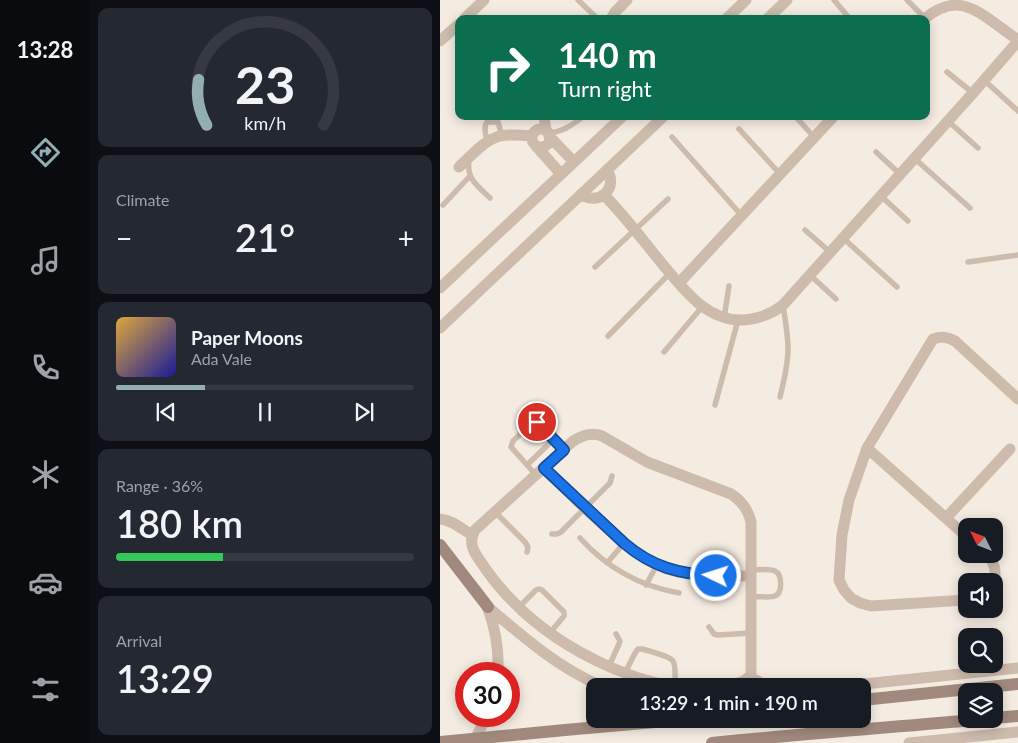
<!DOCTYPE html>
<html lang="en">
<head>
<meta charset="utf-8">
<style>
  :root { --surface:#171b24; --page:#242831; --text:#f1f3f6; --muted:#9ea1a6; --line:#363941; --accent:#92aeb2 }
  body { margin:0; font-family:Lato,sans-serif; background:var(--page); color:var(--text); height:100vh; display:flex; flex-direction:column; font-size:19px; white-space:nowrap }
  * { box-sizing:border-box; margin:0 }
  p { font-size:16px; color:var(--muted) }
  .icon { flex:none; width:28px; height:28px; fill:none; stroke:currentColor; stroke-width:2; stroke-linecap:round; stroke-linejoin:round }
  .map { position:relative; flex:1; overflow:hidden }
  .sheet { display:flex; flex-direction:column; gap:8px; padding:8px; background:#0d0f14; width:350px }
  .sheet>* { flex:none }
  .guide { position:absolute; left:15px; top:15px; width:475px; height:105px; border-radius:10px; box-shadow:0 2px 12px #0003; background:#0b6e4f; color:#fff; overflow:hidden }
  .needle { width:32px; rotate:312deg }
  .controls { position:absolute; left:518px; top:518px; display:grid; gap:10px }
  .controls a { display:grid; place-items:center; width:45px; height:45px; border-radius:10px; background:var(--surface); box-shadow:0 2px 12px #0003; font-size:25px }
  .speed { position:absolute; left:15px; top:662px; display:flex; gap:10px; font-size:25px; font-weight:700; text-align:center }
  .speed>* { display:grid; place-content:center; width:65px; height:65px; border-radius:50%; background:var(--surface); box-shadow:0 2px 12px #0003; line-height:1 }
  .speed .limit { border:8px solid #d22; background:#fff; color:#111 }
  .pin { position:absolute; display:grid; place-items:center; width:42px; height:42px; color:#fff; margin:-21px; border:2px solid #fff; border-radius:50%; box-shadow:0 1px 5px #0007 }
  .me { position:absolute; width:55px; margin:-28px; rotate:274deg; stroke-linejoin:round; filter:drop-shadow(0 0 4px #0008) }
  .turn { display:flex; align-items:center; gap:18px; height:105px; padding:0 20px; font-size:22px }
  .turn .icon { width:65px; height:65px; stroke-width:2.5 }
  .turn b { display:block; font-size:35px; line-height:42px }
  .big { font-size:38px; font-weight:600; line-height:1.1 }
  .sheet .widget { flex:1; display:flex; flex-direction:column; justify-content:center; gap:8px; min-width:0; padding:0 18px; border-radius:10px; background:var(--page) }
  .sheet .dial { align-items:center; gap:0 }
  .dial svg { height:130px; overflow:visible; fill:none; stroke:var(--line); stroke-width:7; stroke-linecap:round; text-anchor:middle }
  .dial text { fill:var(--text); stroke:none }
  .song { display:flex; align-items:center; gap:15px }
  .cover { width:60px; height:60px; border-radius:8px; background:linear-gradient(135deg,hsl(40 70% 55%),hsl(240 70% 35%)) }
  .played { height:5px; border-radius:2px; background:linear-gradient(90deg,var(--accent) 30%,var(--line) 30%) }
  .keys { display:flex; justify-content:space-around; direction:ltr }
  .heat { display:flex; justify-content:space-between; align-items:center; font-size:28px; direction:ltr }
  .charge { height:8px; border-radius:4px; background:linear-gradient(90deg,#34c759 36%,var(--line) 0) }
  .trip { position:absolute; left:146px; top:678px; width:285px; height:50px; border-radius:10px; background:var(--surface); box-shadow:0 2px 12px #0003; font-weight:600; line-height:50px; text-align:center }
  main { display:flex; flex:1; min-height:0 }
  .menu { display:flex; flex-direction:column; width:90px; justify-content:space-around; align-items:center; background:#090b0e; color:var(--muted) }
  .menu .icon { width:35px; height:35px }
  .menu .current { color:var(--accent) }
  .menu b { font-size:22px; color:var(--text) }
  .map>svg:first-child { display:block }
</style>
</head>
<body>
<main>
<nav class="menu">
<b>13:28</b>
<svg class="icon current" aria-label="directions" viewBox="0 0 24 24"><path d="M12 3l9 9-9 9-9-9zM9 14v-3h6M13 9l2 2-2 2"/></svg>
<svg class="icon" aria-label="music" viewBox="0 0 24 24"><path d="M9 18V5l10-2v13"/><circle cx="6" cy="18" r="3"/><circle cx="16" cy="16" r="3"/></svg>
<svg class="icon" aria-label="phone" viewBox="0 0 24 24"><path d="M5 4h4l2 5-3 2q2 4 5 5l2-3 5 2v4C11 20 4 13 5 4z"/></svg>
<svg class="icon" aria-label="climate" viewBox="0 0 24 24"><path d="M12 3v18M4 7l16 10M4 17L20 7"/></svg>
<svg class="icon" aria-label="car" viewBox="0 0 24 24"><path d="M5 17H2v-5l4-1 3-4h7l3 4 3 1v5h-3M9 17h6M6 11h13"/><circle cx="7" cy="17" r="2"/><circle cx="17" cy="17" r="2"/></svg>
<svg class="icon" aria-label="filters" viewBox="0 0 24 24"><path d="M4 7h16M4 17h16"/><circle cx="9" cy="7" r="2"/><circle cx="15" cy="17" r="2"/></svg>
</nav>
<section class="sheet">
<div class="widget dial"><svg viewBox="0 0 100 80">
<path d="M14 69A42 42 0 1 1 86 69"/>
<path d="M14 69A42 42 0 0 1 9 41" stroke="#92aeb2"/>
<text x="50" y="56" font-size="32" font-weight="700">23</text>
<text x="50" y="72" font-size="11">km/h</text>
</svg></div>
<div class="widget"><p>Climate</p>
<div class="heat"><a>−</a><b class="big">21°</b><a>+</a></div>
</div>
<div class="widget">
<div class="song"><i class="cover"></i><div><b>Paper Moons</b><p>Ada Vale</p></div></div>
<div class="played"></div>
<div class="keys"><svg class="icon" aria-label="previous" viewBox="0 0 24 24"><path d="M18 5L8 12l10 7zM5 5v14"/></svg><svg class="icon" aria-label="pause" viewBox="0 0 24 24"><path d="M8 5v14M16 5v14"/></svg><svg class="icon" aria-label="next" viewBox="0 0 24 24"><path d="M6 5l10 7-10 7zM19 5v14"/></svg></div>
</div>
<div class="widget"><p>Range · 36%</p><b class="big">180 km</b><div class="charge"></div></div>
<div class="widget"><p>Arrival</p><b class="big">13:29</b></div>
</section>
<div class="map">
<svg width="578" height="743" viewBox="0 0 578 743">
  <rect width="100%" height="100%" fill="#f4ebe1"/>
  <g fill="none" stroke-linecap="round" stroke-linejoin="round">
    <path stroke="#cdbbac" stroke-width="5.5" d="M138,0L158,19
      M394,0L410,19
      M467,0L485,18
      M507,72L533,93
      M544,80L578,111
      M355,116L374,137
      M508,121L538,148
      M299,129L340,174
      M108,133C123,132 132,125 144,116
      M232,137L302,216
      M47,141C46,135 43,127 47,122H58L62,136
      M436,152L460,174
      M474,158L530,208
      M29,160C26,179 38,186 50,198
      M441,196L468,221
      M3,205L30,176
      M365,230L390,252
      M403,238L457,287
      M528,262L578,255
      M155,267L228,199
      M370,275L396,299
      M284,318L289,286
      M168,336L230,273
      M224,352L262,307
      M340,397C344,381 348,365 348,349C348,334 345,319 343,305
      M275,405L298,320
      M87,465L114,439
      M96,475L71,447L73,441L92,423L97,422L100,424L124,450
      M55,512L85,542L88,547L87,552
      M112,534H117L121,532L170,483L172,476
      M140,538C167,568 199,586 239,593
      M167,563L184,543
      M206,585L217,565
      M311,597C317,596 330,598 335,596C343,593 342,574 335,571C329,568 318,570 311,570
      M79,607L96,590L99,589L102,590L124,612V616L109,634
      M269,627L274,634L278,635L311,633
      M169,666L179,644L180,641L176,634
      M185,673L195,653L198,649H202C209,651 230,656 233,661C236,665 235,680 235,686"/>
    <path stroke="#cdbbac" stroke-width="11" d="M24,19L44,0
      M171,19L175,12L187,0
      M286,19L306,0
      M327,19L347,0
      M484,19C508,0 524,1 549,19C559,26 568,33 578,40
      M0,41L19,24
      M104,116L106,131
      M92 138a9 9 0 1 1 18 0a9 9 0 1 1-18 0Z
      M109,136L134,162
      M96,146L121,174
      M19,167C31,156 44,140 60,136C70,134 82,135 92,136
      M141,194C159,207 179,188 167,170
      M164,195C185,216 205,243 224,266C245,291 268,322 304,320C313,319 322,317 330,313C335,311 339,308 343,305L533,93L578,41
      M239,283L394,116
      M0,288L183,116
      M0,328L224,116
      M427,448L526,536
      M104,468C122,486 140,504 159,521C183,543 206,565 238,572C262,577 287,576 311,576
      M506,518L570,449
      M0,519C12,520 22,529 32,535
      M546,554C554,561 557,571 554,581
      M526,600L431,606L420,603L411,598L404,590L399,580L402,535L409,500L427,448L493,339C502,336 507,337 515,341L578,399
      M48,607C83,637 119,668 161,686
      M48,609C56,630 59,651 58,674
      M309,677L318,681L324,686
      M244,686C218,686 194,677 170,667C120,645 77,614 45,568C37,556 26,545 35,530L132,442C142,435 151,432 162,436L207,462L291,494C302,501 308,509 311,522V674C304,686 285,685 272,686
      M405,686L578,668
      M35,739L47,716
      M469,743L578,732"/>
    <path stroke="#a18a7d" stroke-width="12" d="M0,545L48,607
      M422,700L578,684
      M554,718L578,716
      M0,742L125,730L249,719
      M272,743C363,734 454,727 546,719"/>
  </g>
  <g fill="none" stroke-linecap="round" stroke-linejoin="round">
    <defs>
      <path id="route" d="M97,422L124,450L104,468L184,543C212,567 239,574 276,576"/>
    </defs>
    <use href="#route" stroke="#114b97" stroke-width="12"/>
    <use href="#route" stroke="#1a73e8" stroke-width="9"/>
  </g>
</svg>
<div class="controls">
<a><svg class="needle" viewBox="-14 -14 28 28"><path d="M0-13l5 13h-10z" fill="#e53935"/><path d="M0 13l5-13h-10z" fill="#9ea1a6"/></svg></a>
<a><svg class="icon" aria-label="sound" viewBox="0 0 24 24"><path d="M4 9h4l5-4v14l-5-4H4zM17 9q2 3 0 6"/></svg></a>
<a><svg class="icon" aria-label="search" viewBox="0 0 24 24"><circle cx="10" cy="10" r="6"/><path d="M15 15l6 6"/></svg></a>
<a><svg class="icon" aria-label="layers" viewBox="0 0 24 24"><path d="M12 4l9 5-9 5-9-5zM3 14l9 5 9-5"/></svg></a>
</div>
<div class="speed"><div class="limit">30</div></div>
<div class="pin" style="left:97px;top:422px;background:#d93025"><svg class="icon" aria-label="arrive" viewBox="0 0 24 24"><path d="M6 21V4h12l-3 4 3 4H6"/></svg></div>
<svg class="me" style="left:276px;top:576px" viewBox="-20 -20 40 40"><circle r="17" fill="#1a73e8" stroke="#fff" stroke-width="3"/><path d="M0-11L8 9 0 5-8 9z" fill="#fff"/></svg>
<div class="trip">13:29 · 1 min · 190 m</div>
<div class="guide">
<div class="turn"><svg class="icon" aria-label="right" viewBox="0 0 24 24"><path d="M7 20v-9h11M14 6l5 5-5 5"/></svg><div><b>140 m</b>Turn right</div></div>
</div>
</div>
</main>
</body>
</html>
